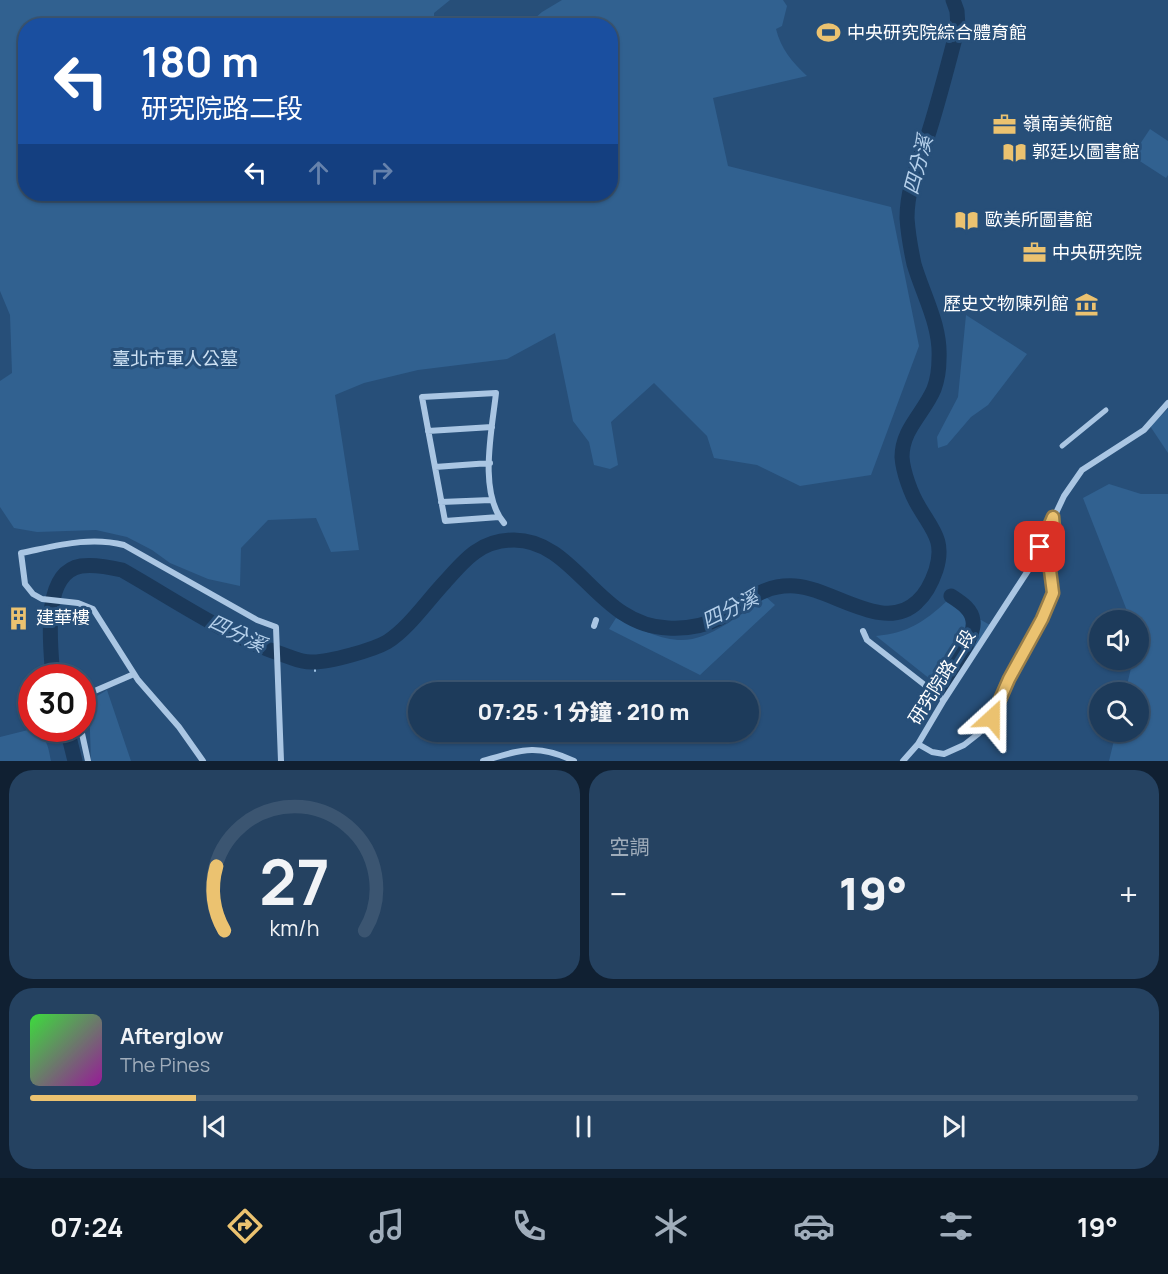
<!DOCTYPE html>
<html lang="zh-TW">
<head>
<meta charset="utf-8">
<style>
  :root { --surface:#1d3b5b; --page:#254261; --text:#f1f3f6; --muted:#a0adbb; --line:#3b5571; --accent:#ebc270 }
  body { margin:0; font-family:Manrope,"Noto Sans TC",sans-serif; background:var(--page); color:var(--text); height:100vh; display:flex; flex-direction:column; font-size:22px; white-space:nowrap }
  * { box-sizing:border-box; margin:0 }
  p { font-size:20px; color:var(--muted) }
  .icon { flex:none; width:33px; height:33px; fill:none; stroke:currentColor; stroke-width:2; stroke-linecap:round; stroke-linejoin:round }
  .map { position:relative; height:761px; overflow:hidden }
  .sheet { display:flex; flex-direction:column; gap:9px; padding:9px; background:#102032; flex:1 }
  .sheet>* { flex:none }
  .guide { position:absolute; left:18px; top:18px; width:600px; height:183px; border-radius:24px; box-shadow:0 2px 4px #0004,0 0 0 2px var(--line); background:#1a4fa0; color:#fff; overflow:hidden }
  .fabs { position:absolute; left:1089px; top:610px; display:grid; gap:12px }
  .fabs a { display:grid; place-items:center; width:60px; height:60px; border-radius:50%; background:var(--surface); box-shadow:0 2px 4px #0004,0 0 0 2px var(--line); font-size:30px }
  .speed { position:absolute; left:18px; top:664px; display:flex; gap:12px; font-size:30px; font-weight:700; text-align:center }
  .speed>* { display:grid; place-content:center; width:78px; height:78px; border-radius:50%; background:var(--surface); box-shadow:0 2px 4px #0004,0 0 0 2px var(--line); line-height:1 }
  .speed .limit { border:9px solid #d22; background:#fff; color:#111 }
  .pin { position:absolute; display:grid; place-items:center; width:51px; height:51px; color:#fff; margin:-26px; border-radius:12px; box-shadow:0 3px 9px #0006 }
  .me { position:absolute; width:66px; margin:-33px; rotate:24deg; stroke-linejoin:round; filter:drop-shadow(0 0 4px #0008) }
  .turn { display:flex; align-items:center; gap:21px; height:126px; padding:0 24px; font-size:27px }
  .turn .icon { width:78px; height:78px; stroke-width:2.5 }
  .turn b { display:block; font-size:42px; line-height:51px }
  .lanes { display:flex; align-items:center; height:57px; padding:0 24px; background:#0003; justify-content:center; gap:30px; direction:ltr }
  .lanes .off { opacity:.35 }
  .big { font-size:45px; font-weight:800; line-height:1.1 }
  .sheet .card { flex:1; display:flex; flex-direction:column; justify-content:center; gap:9px; min-width:0; padding:0 21px; border-radius:24px; background:var(--page) }
  .sheet .dial { align-items:center; gap:0 }
  .dial svg { height:156px; overflow:visible; fill:none; stroke:var(--line); stroke-width:7; stroke-linecap:round; text-anchor:middle }
  .dial text { fill:var(--text); stroke:none }
  .song { display:flex; align-items:center; gap:18px }
  .cover { width:72px; height:72px; border-radius:9px; background:linear-gradient(135deg,hsl(120 70% 55%),hsl(300 70% 35%)) }
  .played { height:6px; border-radius:3px; background:linear-gradient(90deg,var(--accent) 15%,var(--line) 15%) }
  .keys { display:flex; justify-content:space-around; direction:ltr }
  .heat { display:flex; justify-content:space-between; align-items:center; font-size:33px; direction:ltr }
  .sheet .tiles { flex:1; display:grid; gap:9px; grid-template-columns:1fr 1fr }
  .card:last-child { grid-column:span 2 }
  .trip { position:absolute; left:408px; top:682px; width:351px; height:60px; border-radius:30px; background:var(--surface); box-shadow:0 2px 4px #0004,0 0 0 2px var(--line); font-weight:800; line-height:60px; text-align:center }
  .dock { display:flex; height:96px; justify-content:space-around; align-items:center; background:#0c1824; color:var(--muted) }
  .dock .icon { width:42px; height:42px }
  .dock .current { color:var(--accent) }
  .dock b { font-size:27px; color:var(--text) }
  .map>svg:first-child { display:block }
</style>
</head>
<body>
<div class="map">
<svg width="1168" height="761" viewBox="0 0 1168 761">
  <rect width="100%" height="100%" fill="#274f79"/>
  <path fill="#316190" d="M0,0H450L434,13V25L26,26V194H610V26L527,25L542,12L562,0H783L787,6L782,26L776,29C781,49 792,62 807,76L713,98L728,166L891,207L919,346L871,475L800,486L757,465L714,458L707,436L654,383L611,422L618,465L610,469L594,465L589,442L573,421L555,333L507,359L418,370L364,383L335,395L359,550L331,552L316,518L268,520L241,548L240,586L208,579L170,563L152,550L127,537L96,530L37,532L14,528L0,507V381L12,373L10,315L0,291Z
    M1150,129L1168,141V175L1166,178L1132,156Z
    M966,315L1027,354L988,405L971,417L947,445L938,448L937,437L958,397Z
    M1168,409V453L1150,426Z
    M1109,484L1141,494H1168V761H1109L1116,732H1138V693H1125L1133,660H1138V621H1131L1083,498Z
    M766,597L775,605L700,675L609,629L616,618C635,626 657,639 678,640C710,642 741,613 766,597Z
    M947,601L990,625L945,691L876,636C908,633 924,622 947,601Z
    M107,690L131,761H91L89,701Z
    M28,730C46,734 48,744 51,761H0V737Z"/>
  <g fill="none" stroke-linecap="round" stroke-linejoin="round">
    <path stroke="#9ec2e4" stroke-width="2" d="M315,663V671"/>
    <path stroke="#1b395a" stroke-width="15" d="M53,678C51,649 40,573 81,566C95,564 109,567 122,570C175,600 226,636 284,655C293,658 303,663 313,662C330,662 373,650 387,642C409,628 427,601 445,582C465,559 481,540 514,540C576,540 598,626 668,628C685,629 704,626 720,618C747,603 761,584 795,586C832,588 884,634 917,602C926,594 932,582 936,570C945,541 933,531 919,507C911,494 903,472 902,457C902,429 924,413 934,389C937,381 939,368 939,359C941,325 923,295 914,264C911,250 908,233 907,218C907,189 918,164 927,138C939,101 948,64 958,27L957,11L953,0
      M943,686C950,672 976,636 973,621C972,609 960,602 951,596
      M67,729L75,761"/>
    <path stroke="#aac6e3" stroke-width="5" d="M1062,446L1106,410"/>
    <path stroke="#aac6e3" stroke-width="6" d="M428,431L492,427
      M435,467L490,463
      M441,502L491,500
      M499,517L445,521L422,397L496,393C492,430 478,492 504,523
      M594,626L596,620
      M863,631L867,640L944,700
      M82,702L83,696L134,674
      M81,729L88,761
      M918,744L932,752L944,754L964,745L978,734L992,718L1009,679L1042,619L1053,593L1050,570L1055,540L1053,517
      M203,761L179,727L138,680L93,609L78,603L42,599L33,594L25,584L21,553C56,546 89,536 124,545L257,620L276,627L281,761
      M483,761C521,750 536,743 574,761
      M903,761L918,744L944,700L1016,589L1031,566L1064,496L1082,470L1144,430L1168,403"/>
  </g>
  <g fill="none" stroke-linecap="round" stroke-linejoin="round">
    <defs>
      <path id="route" d="M992,718L1009,679L1042,619L1053,593L1050,570L1055,540L1053,517L1040,547"/>
    </defs>
    <use href="#route" stroke="#997e49" stroke-width="15"/>
    <use href="#route" stroke="#ebc270" stroke-width="10"/>
  </g>
  <defs>
    <symbol id="stadium-bare" viewBox="-9 -9 18 18"><path d="M0-5a6.5 5 0 1 0 0 10a6.5 5 0 1 0 0-10ZM-3.5-1.8h7v3.6h-7Z" fill="#ebc270" stroke="#274f79" stroke-width="2.5" paint-order="stroke"/></symbol>
    <symbol id="office-bare" viewBox="-9 -9 18 18"><path d="M-6-3h4V-5.5h4V-3h4V5H-6ZM-1-4.5V-3h2v-1.5ZM-6 0V1H6V0Z" fill="#ebc270" stroke="#274f79" stroke-width="2.5" paint-order="stroke"/></symbol>
    <symbol id="library-bare" viewBox="-9 -9 18 18"><path d="M-6-4Q-3-5.5-.7-3.5V5Q-3 3-6 4ZM6-4Q3-5.5 .7-3.5V5Q3 3 6 4Z" fill="#ebc270" stroke="#274f79" stroke-width="2.5" paint-order="stroke"/></symbol>
    <symbol id="museum-bare" viewBox="-9 -9 18 18"><path d="M0-6L6-3V-2H-6V-3ZM-5-1h2V3h-2ZM-1-1h2V3h-2ZM3-1h2V3H3ZM-6 4H6V6H-6Z" fill="#ebc270" stroke="#274f79" stroke-width="2.5" paint-order="stroke"/></symbol>
    <symbol id="building-bare" viewBox="-9 -9 18 18"><path d="M-4-6H4V6H1V3H-1V6H-4ZM-2.5-4.3h1.7v1.8h-1.7ZM.8-4.3h1.7v1.8H.8ZM-2.5-1h1.7V.8h-1.7ZM.8-1h1.7V.8H.8Z" fill="#ebc270" stroke="#274f79" stroke-width="2.5" paint-order="stroke"/></symbol>
  </defs>
  <g fill-rule="evenodd">
    <use href="#stadium-bare" x="812" y="16" width="33" height="33"/>
    <use href="#office-bare" x="988" y="108" width="33" height="33"/>
    <use href="#library-bare" x="998" y="136" width="33" height="33"/>
    <use href="#library-bare" x="950" y="204" width="33" height="33"/>
    <use href="#office-bare" x="1018" y="236" width="33" height="33"/>
    <use href="#museum-bare" x="1070" y="288" width="33" height="33"/>
    <use href="#building-bare" x="2" y="602" width="33" height="33"/>
  </g>
  <g text-anchor="middle" stroke-width="6" stroke-linejoin="round" paint-order="stroke">
    <g font-size="18" fill="#fff" stroke="#274f79" text-anchor="start">
      <text x="847" y="39">中央研究院綜合體育館</text>
      <text x="1023" y="130">嶺南美術館</text>
      <text x="1032" y="158">郭廷以圖書館</text>
      <text x="985" y="226">歐美所圖書館</text>
      <text x="1052" y="259">中央研究院</text>
      <text x="1069" y="310" text-anchor="end">歷史文物陳列館</text>
      <text x="36" y="624">建華樓</text>
    </g>
    <g font-size="18" fill="#cce0f3" stroke="#274f79">
      <text x="175" y="365">臺北市軍人公墓</text>
    </g>
    <g font-size="18" fill="#fff" stroke="#274f79">
      <text transform="translate(942 677) rotate(-58)" y="6">研究院路二段</text>
    </g>
    <g font-size="20" font-style="italic" fill="#b5d0eb" stroke="#274f79">
      <text transform="translate(918 165) rotate(-75)" y="7">四分溪</text>
      <text transform="translate(730 609) rotate(-26)" y="7">四分溪</text>
      <text transform="translate(237 633) rotate(26)" y="7">四分溪</text>
    </g>
  </g>
</svg>
<div class="fabs">
<a><svg class="icon" aria-label="sound" viewBox="0 0 24 24"><path d="M4 9h4l5-4v14l-5-4H4zM17 9q2 3 0 6"/></svg></a>
<a><svg class="icon" aria-label="search" viewBox="0 0 24 24"><circle cx="10" cy="10" r="6"/><path d="M15 15l6 6"/></svg></a>
</div>
<div class="speed"><div class="limit">30</div></div>
<div class="pin" style="left:1040px;top:547px;background:#d93025"><svg class="icon" aria-label="arrive" viewBox="0 0 24 24"><path d="M6 21V4h12l-3 4 3 4H6"/></svg></div>
<svg class="me" style="left:992px;top:718px" viewBox="-20 -20 40 40"><path d="M0-17L14 15 0 8-14 15z" fill="#ebc270" stroke="#fff" stroke-width="4"/></svg>
<div class="trip">07:25 · 1 分鐘 · 210 m</div>
<div class="guide">
<div class="turn"><svg class="icon" aria-label="left" viewBox="0 0 24 24"><path d="M17 20v-9H6M10 6l-5 5 5 5"/></svg><div><b>180 m</b>研究院路二段</div></div>
<div class="lanes"><svg class="icon" aria-label="left" viewBox="0 0 24 24"><path d="M17 20v-9H6M10 6l-5 5 5 5"/></svg><svg class="icon off" aria-label="ahead" viewBox="0 0 24 24"><path d="M12 20V5M6 11l6-6 6 6"/></svg><svg class="icon off" aria-label="right" viewBox="0 0 24 24"><path d="M7 20v-9h11M14 6l5 5-5 5"/></svg></div>
</div>
</div>
<section class="sheet">
<div class="tiles">
<div class="card dial"><svg viewBox="0 0 100 80">
<path d="M14 69A42 42 0 1 1 86 69"/>
<path d="M14 69A42 42 0 0 1 10 36" stroke="#ebc270"/>
<text x="50" y="56" font-size="32" font-weight="700">27</text>
<text x="50" y="72" font-size="11">km/h</text>
</svg></div>
<div class="card"><p>空調</p>
<div class="heat"><a>−</a><b class="big">19°</b><a>+</a></div>
</div>
<div class="card">
<div class="song"><i class="cover"></i><div><b>Afterglow</b><p>The Pines</p></div></div>
<div class="played"></div>
<div class="keys"><svg class="icon" aria-label="previous" viewBox="0 0 24 24"><path d="M18 5L8 12l10 7zM5 5v14"/></svg><svg class="icon" aria-label="pause" viewBox="0 0 24 24"><path d="M8 5v14M16 5v14"/></svg><svg class="icon" aria-label="next" viewBox="0 0 24 24"><path d="M6 5l10 7-10 7zM19 5v14"/></svg></div>
</div>
</div>
</section>
<nav class="dock">
<b>07:24</b>
<svg class="icon current" aria-label="directions" viewBox="0 0 24 24"><path d="M12 3l9 9-9 9-9-9zM9 14v-3h6M13 9l2 2-2 2"/></svg>
<svg class="icon" aria-label="music" viewBox="0 0 24 24"><path d="M9 18V5l10-2v13"/><circle cx="6" cy="18" r="3"/><circle cx="16" cy="16" r="3"/></svg>
<svg class="icon" aria-label="phone" viewBox="0 0 24 24"><path d="M5 4h4l2 5-3 2q2 4 5 5l2-3 5 2v4C11 20 4 13 5 4z"/></svg>
<svg class="icon" aria-label="climate" viewBox="0 0 24 24"><path d="M12 3v18M4 7l16 10M4 17L20 7"/></svg>
<svg class="icon" aria-label="car" viewBox="0 0 24 24"><path d="M5 17H2v-5l4-1 3-4h7l3 4 3 1v5h-3M9 17h6M6 11h13"/><circle cx="7" cy="17" r="2"/><circle cx="17" cy="17" r="2"/></svg>
<svg class="icon" aria-label="filters" viewBox="0 0 24 24"><path d="M4 7h16M4 17h16"/><circle cx="9" cy="7" r="2"/><circle cx="15" cy="17" r="2"/></svg>
<b>19°</b>
</nav>
</body>
</html>
